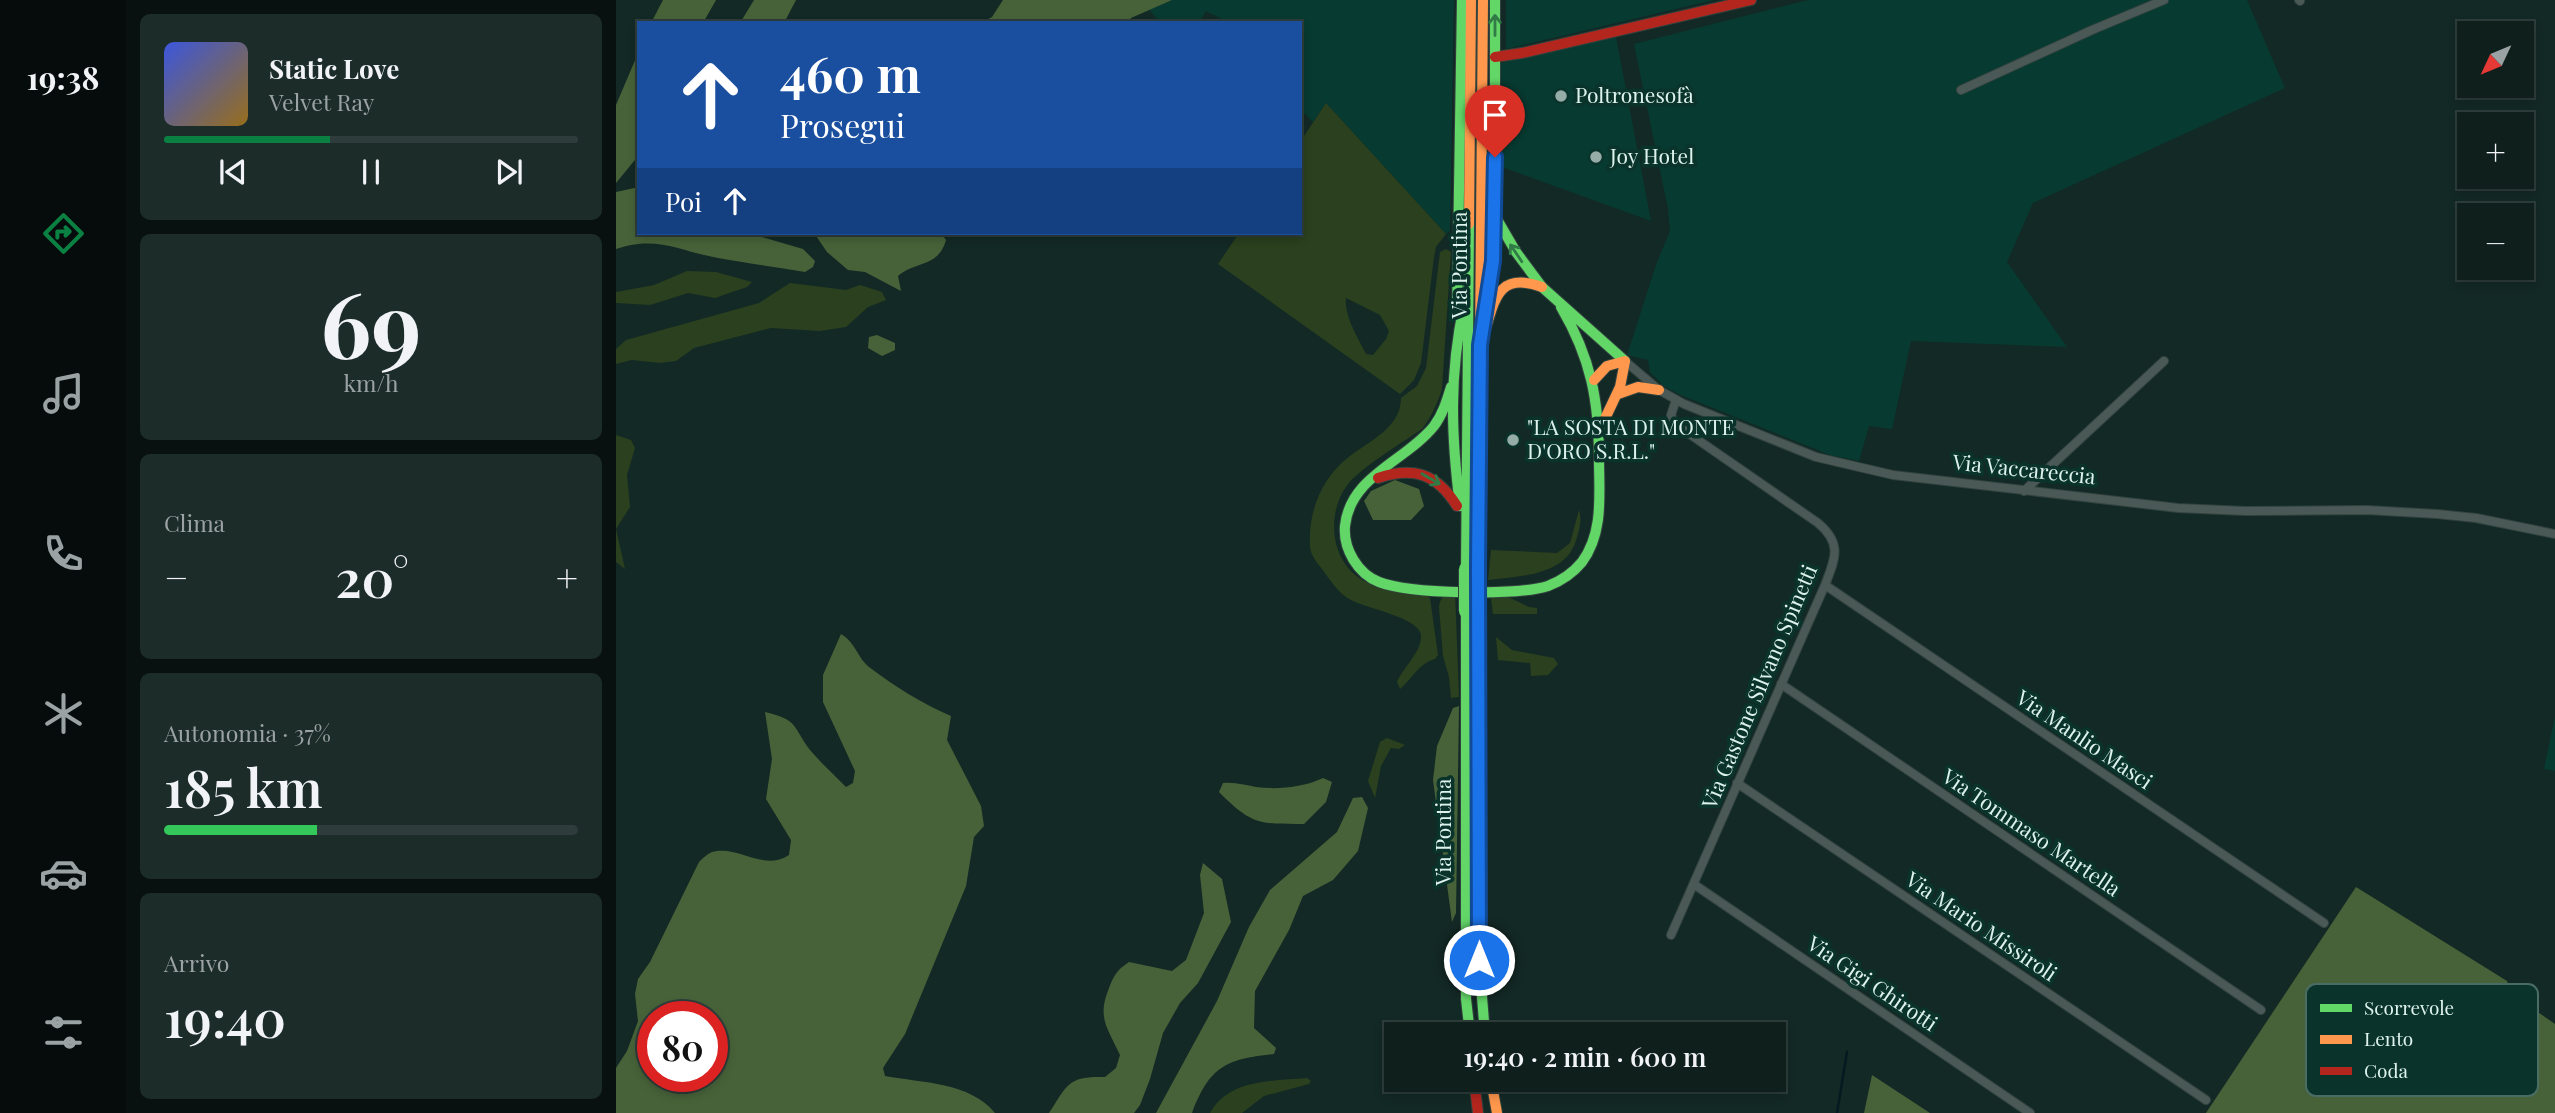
<!DOCTYPE html>
<html lang="it">
<head>
<meta charset="utf-8">
<style>
  :root { --surface:#0e1f1c; --page:#1c2c29; --text:#f1f3f6; --muted:#9ba2a3; --line:#2e3d3b; --accent:#0b8043 }
  body { margin:0; font-family:"Playfair Display",serif; background:var(--page); color:var(--text); height:100vh; display:flex; flex-direction:column; font-size:26px; white-space:nowrap }
  * { box-sizing:border-box; margin:0 }
  p { font-size:23px; color:var(--muted) }
  .icon { flex:none; width:38px; height:38px; fill:none; stroke:currentColor; stroke-width:2; stroke-linecap:round; stroke-linejoin:round }
  .map { position:relative; flex:1; overflow:hidden }
  .sheet { display:flex; flex-direction:column; gap:14px; padding:14px; background:#08110f; width:490px }
  .sheet>* { flex:none }
  .guide { position:absolute; left:21px; top:21px; width:665px; height:214px; border-radius:0px; box-shadow:0 4px 10px #0003,0 0 0 2px var(--line); background:#1a4fa0; color:#fff; overflow:hidden }
  .needle { width:46px; rotate:226deg }
  .tools { position:absolute; left:1841px; top:21px; display:grid; gap:14px }
  .tools a { display:grid; place-items:center; width:77px; height:77px; border-radius:0px; background:var(--surface); box-shadow:0 4px 10px #0003,0 0 0 2px var(--line); font-size:35px }
  .speed { position:absolute; left:21px; top:1001px; display:flex; gap:14px; font-size:35px; font-weight:700; text-align:center }
  .speed>* { display:grid; place-content:center; width:91px; height:91px; border-radius:50%; background:var(--surface); box-shadow:0 4px 10px #0003,0 0 0 2px var(--line); line-height:1 }
  .speed .limit { border:10px solid #d22; background:#fff; color:#111 }
  .pin { position:absolute; display:grid; place-items:center; width:60px; height:60px; color:#fff; margin:-72px -30px; border-radius:50% 50% 50% 0; rotate:-45deg; box-shadow:0 0 7px #0007 }
  .pin .icon { rotate:45deg }
  .me { position:absolute; width:77px; margin:-38px; rotate:0deg; stroke-linejoin:round; filter:drop-shadow(0 0 5px #0008) }
  .turn { display:flex; align-items:center; gap:24px; height:147px; padding:0 28px; font-size:32px }
  .turn .icon { width:91px; height:91px; stroke-width:2.5 }
  .turn b { display:block; font-size:49px; line-height:60px }
  .then { display:flex; align-items:center; height:66px; padding:0 28px; background:#0003; gap:14px; font-size:26px }
  .big { font-size:52px; font-weight:600; line-height:1.1 }
  .sheet .card { flex:1; display:flex; flex-direction:column; justify-content:center; gap:10px; min-width:0; padding:0 24px; border-radius:10px; background:var(--page) }
  .sheet .dial { align-items:center; gap:0 }
  .dial b { font-size:91px; line-height:1 }
  .song { display:flex; align-items:center; gap:21px }
  .cover { width:84px; height:84px; border-radius:10px; background:linear-gradient(135deg,hsl(230 70% 55%),hsl(40 70% 35%)) }
  .played { height:7px; border-radius:4px; background:linear-gradient(90deg,var(--accent) 40%,var(--line) 40%) }
  .keys { display:flex; justify-content:space-around; direction:ltr }
  .heat { display:flex; justify-content:space-between; align-items:center; font-size:38px; direction:ltr }
  .charge { height:10px; border-radius:5px; background:linear-gradient(90deg,#34c759 37%,var(--line) 0) }
  .trip { position:absolute; left:768px; top:1022px; width:402px; height:70px; border-radius:0px; background:var(--surface); box-shadow:0 4px 10px #0003,0 0 0 2px var(--line); font-weight:600; line-height:70px; text-align:center }
  main { display:flex; flex:1; min-height:0 }
  .dock { display:flex; flex-direction:column; width:126px; justify-content:space-around; align-items:center; background:#060c0b; color:var(--muted) }
  .dock .icon { width:49px; height:49px }
  .dock .current { color:var(--accent) }
  .dock b { font-size:32px; color:var(--text) }
  .map>svg:first-child { display:block }
</style>
</head>
<body>
<main>
<nav class="dock">
<b>19:38</b>
<svg class="icon current" aria-label="directions" viewBox="0 0 24 24"><path d="M12 3l9 9-9 9-9-9zM9 14v-3h6M13 9l2 2-2 2"/></svg>
<svg class="icon" aria-label="music" viewBox="0 0 24 24"><path d="M9 18V5l10-2v13"/><circle cx="6" cy="18" r="3"/><circle cx="16" cy="16" r="3"/></svg>
<svg class="icon" aria-label="phone" viewBox="0 0 24 24"><path d="M5 4h4l2 5-3 2q2 4 5 5l2-3 5 2v4C11 20 4 13 5 4z"/></svg>
<svg class="icon" aria-label="climate" viewBox="0 0 24 24"><path d="M12 3v18M4 7l16 10M4 17L20 7"/></svg>
<svg class="icon" aria-label="car" viewBox="0 0 24 24"><path d="M5 17H2v-5l4-1 3-4h7l3 4 3 1v5h-3M9 17h6M6 11h13"/><circle cx="7" cy="17" r="2"/><circle cx="17" cy="17" r="2"/></svg>
<svg class="icon" aria-label="filters" viewBox="0 0 24 24"><path d="M4 7h16M4 17h16"/><circle cx="9" cy="7" r="2"/><circle cx="15" cy="17" r="2"/></svg>
</nav>
<section class="sheet">
<div class="card">
<div class="song"><i class="cover"></i><div><b>Static Love</b><p>Velvet Ray</p></div></div>
<div class="played"></div>
<div class="keys"><svg class="icon" aria-label="previous" viewBox="0 0 24 24"><path d="M18 5L8 12l10 7zM5 5v14"/></svg><svg class="icon" aria-label="pause" viewBox="0 0 24 24"><path d="M8 5v14M16 5v14"/></svg><svg class="icon" aria-label="next" viewBox="0 0 24 24"><path d="M6 5l10 7-10 7zM19 5v14"/></svg></div>
</div>
<div class="card dial"><b>69</b><p>km/h</p></div>
<div class="card"><p>Clima</p>
<div class="heat"><a>−</a><b class="big">20°</b><a>+</a></div>
</div>
<div class="card"><p>Autonomia · 37%</p><b class="big">185 km</b><div class="charge"></div></div>
<div class="card"><p>Arrivo</p><b class="big">19:40</b></div>
</section>
<div class="map">
<svg width="1939" height="1113" viewBox="0 0 1939 1113">
  <rect width="100%" height="100%" fill="#132925"/>
  <path fill="#073a31" d="M556,0H838L834,231L830,234L710,103L697,122L684,109V23H603L606,19L590,11L583,23H544L533,9Z
    M890,0H1098L890,49Z
    M1192,0H1631L1669,88L1417,203L1391,262L1451,347L1295,341L1276,429L1253,426L1243,461L1214,455L1067,396L1049,387L1034,372L1032,360L1011,355L1040,265L1054,231L1052,209L1018,44Z
    M1000,37L1035,221L886,167L885,63Z
    M1939,716V771L1928,769Z"/>
  <path fill="#2a401e" fill-rule="evenodd" d="M710,103L830,234L820,247L818,257L805,363L798,380L784,394L602,264L623,233H684V142ZM730,298L764,315L773,331L770,339L757,355L750,354C742,338 728,316 730,298Z
    M830,249L835,252L826,389C821,404 816,416 806,429C787,442 746,467 732,484C709,514 714,564 750,582C764,589 792,590 808,593L814,598L822,655L819,659C802,664 797,678 784,689L781,682C788,666 806,652 805,635C804,618 749,608 735,600C723,594 714,580 706,569C701,563 694,554 694,546C692,511 706,477 734,456C753,441 785,428 785,398L801,386L810,368L824,252Z
    M71,271L100,272L136,282L131,287L99,298L72,293L34,305L0,303V292L38,285Z
    M174,283L230,290L244,285L266,292L270,300L252,307L230,327L204,331L155,328L78,348L60,361L44,363L16,360L0,364V349L10,340L143,303Z
    M0,435L15,440L19,448L11,475L14,507L0,529L9,569L0,562Z
    M963,510C966,520 964,527 961,537C952,576 905,576 872,580L875,550L941,553L954,543Z
    M839,590L843,697L835,698L833,677L827,656L823,607C824,597 829,594 839,590Z
    M888,595L913,607L921,608V614H877L875,598Z
    M880,637L896,650L938,658L942,664L932,675L915,676L914,663L882,660Z
    M771,738L789,745L783,749L775,748L765,766L759,798L752,781L764,742Z
    M691,1078L695,1081L693,1084L648,1096L626,1113H594C612,1079 657,1081 691,1078Z"/>
  <path fill="#476239" fill-rule="evenodd" d="M47,0H100L87,23H35Z
    M138,0H180L168,23H124Z
    M387,0H556L515,18L511,23H365L376,17Z
    M23,51V155L0,183V105Z
    M23,187V233H132L187,249L199,261L197,267L189,272C160,267 130,263 102,258C63,251 41,235 0,249V192Z
    M198,233H325L330,240C322,268 301,260 282,276L285,291L249,272L232,270L211,252Z
    M261,335L279,343V350L266,356L252,348L253,337Z
    M779,480L803,489L808,506L795,520H757L748,501L755,491Z
    M225,634C240,643 241,657 253,667C278,686 307,704 335,716L331,740L365,806L368,826L358,837L350,886L289,1034L267,1068L269,1076C306,1083 354,1082 379,1113H0V1068L11,1051L22,1021L19,994L22,979L34,962L83,862C86,859 91,854 96,852C123,845 147,872 173,855L175,840L150,799L156,759L149,712C183,720 176,726 194,750C205,763 218,775 230,787L237,783L239,771L207,702V675ZM37,1017H96V1076H37Z
    M843,706L840,913L836,922L817,780L821,746L837,708Z
    M707,778L716,782L710,802L688,824C643,824 636,825 603,792L607,783C619,782 629,785 640,787C661,790 689,787 707,778Z
    M746,797L752,808L742,851L717,880L687,896L673,930L639,991L638,1028L660,1048L658,1054C610,1059 594,1066 576,1113H540L601,1001L633,927L654,890L721,832L737,798Z
    M587,863L606,879L615,922L582,983L564,1003L547,1033L534,1079L524,1105L518,1113H433C452,1084 452,1076 489,1077L500,1068L504,1055C491,1027 481,1018 493,988C498,975 501,970 513,962L556,971L570,960L588,913L584,875Z
    M1740,887L1891,981L1896,994L1939,1024V1113H1590Z
    M1256,1075L1314,1113H1248Z"/>
  <g fill="none" stroke-linecap="round" stroke-linejoin="round">
    <path stroke="#051a20" stroke-width="2.5" d="M1221,1113L1231,1052"/>
    <defs>
      <path id="street" d="M1683,0L1684,1
        M1345,90L1476,30L1548,0
        M1010,362L1043,390L1068,404L1200,457L1277,475L1562,508L1629,511L1751,510L1821,514L1860,518L1939,534
        M1408,491L1548,361
        M1209,585L1708,923
        M1165,684L1645,1010
        M1121,783L1590,1100
        M1079,885L1414,1113
        M1055,935L1209,585C1219,559 1227,544 1202,523L1059,424L1055,415L1060,400"/>
      <path id="fast" d="M879,0V216L900,252L926,287L1009,361
        M841,316L846,0
        M835,387C831,400 827,414 818,426C790,461 734,476 729,526C727,549 742,574 763,582C793,594 901,596 932,586C945,581 957,573 966,562C988,532 983,494 983,459C983,401 975,358 945,307
        M844,506C835,435 833,375 848,305
        M850,569L853,224
        M850,611V999L854,1034
        M862,613L863,960L869,1034"/>
      <path id="slow" d="M853,224L855,0
        M872,303L879,216
        M868,334C879,299 882,271 926,287
        M978,380L991,366L1009,361L1004,387L986,425
        M1002,394L1022,387L1043,390
        M862,568L867,0
        M875,1080L881,1113"/>
      <path id="jam" d="M879,57L906,53L1135,0
        M762,478C798,466 821,474 841,506
        M858,1080L862,1113"/>
    </defs>
    <use href="#street" stroke="#32433f" stroke-width="10"/>
    <use href="#fast" stroke="#32433f" stroke-width="12"/>
    <use href="#slow" stroke="#32433f" stroke-width="12"/>
    <use href="#jam" stroke="#32433f" stroke-width="12"/>
    <use href="#street" stroke="#4b5956" stroke-width="8"/>
    <use href="#fast" stroke="#63d668" stroke-width="10"/>
    <use href="#slow" stroke="#ff974d" stroke-width="10"/>
    <use href="#jam" stroke="#b3261e" stroke-width="10"/>
    <defs>
      <path id="fast-bridge" d="M850,569V611"/>
      <path id="jam-bridge" d="M862,568V613"/>
    </defs>
    <use href="#fast-bridge" stroke="#32433f" stroke-width="16" stroke-linecap="butt"/>
    <use href="#jam-bridge" stroke="#32433f" stroke-width="16" stroke-linecap="butt"/>
    <use href="#fast-bridge" stroke="#63d668" stroke-width="14"/>
    <use href="#jam-bridge" stroke="#b3261e" stroke-width="14"/>
  </g>
  <defs><path id="oneway-shaft" d="M-6 0H5M1.5-3L5.5 0L1.5 3" fill="none" stroke-width="1.6" stroke-linecap="round" stroke-linejoin="round" transform="scale(1.75)"/></defs>
  <g stroke="#317c46">
    <use href="#oneway-shaft" transform="translate(879 25) rotate(-90)"/>
    <use href="#oneway-shaft" transform="translate(900 253) rotate(-124)"/>
    <use href="#oneway-shaft" transform="translate(815 479) rotate(30)"/>
  </g>
  <g fill="none" stroke-linecap="round" stroke-linejoin="round">
    <defs>
      <path id="route" d="M863,960L862,568L864,345L877,261L879,157"/>
    </defs>
    <use href="#route" stroke="#114b97" stroke-width="18"/>
    <use href="#route" stroke="#1a73e8" stroke-width="12"/>
  </g>
  <g fill="#96aca6" stroke="#09332b" stroke-width="2.5">
    <circle cx="945" cy="96" r="7"/>
    <circle cx="980" cy="157" r="7"/>
    <circle cx="897" cy="440" r="7"/>
  </g>
  <g text-anchor="middle" stroke-width="7" stroke-linejoin="round" paint-order="stroke">
    <g font-size="21" fill="#ddf2ec" stroke="#09332b" text-anchor="start">
      <text x="959" y="103">Poltronesofà</text>
      <text x="994" y="164">Joy Hotel</text>
      <text x="911" y="435">"LA SOSTA DI MONTE<tspan x="911" dy="24">D'ORO S.R.L."</tspan></text>
    </g>
    <g font-size="21" fill="#ddf2ec" stroke="#09332b">
      <text transform="translate(844 265) rotate(-90)" y="7">Via Pontina</text>
      <text transform="translate(1408 470) rotate(6)" y="7">Via Vaccareccia</text>
      <text transform="translate(1144 687) rotate(-67)" y="7">Via Gastone Silvano Spinetti</text>
      <text transform="translate(1468 740) rotate(34)" y="7">Via Manlio Masci</text>
      <text transform="translate(828 832) rotate(-90)" y="7">Via Pontina</text>
      <text transform="translate(1415 833) rotate(34)" y="7">Via Tommaso Martella</text>
      <text transform="translate(1365 927) rotate(34)" y="7">Via Mario Missiroli</text>
      <text transform="translate(1256 984) rotate(34)" y="7">Via Gigi Ghirotti</text>
    </g>
  </g>
  <rect x="1690" y="984" width="232" height="112" rx="10" fill="#09332b" stroke="#496c65" stroke-width="2"/>
  <rect x="1704" y="1004" width="32" height="8" fill="#63d668"/>
  <rect x="1704" y="1035" width="32" height="9" fill="#ff974d"/>
  <rect x="1704" y="1067" width="32" height="8" fill="#b3261e"/>
  <g font-size="19" fill="#ddf2ec">
    <text x="1748" y="1015">Scorrevole</text>
    <text x="1748" y="1046">Lento</text>
    <text x="1748" y="1078">Coda</text>
  </g>
</svg>
<div class="tools">
<a><svg class="needle" viewBox="-14 -14 28 28"><path d="M0-13l5 13h-10z" fill="#e53935"/><path d="M0 13l5-13h-10z" fill="#9ba2a3"/></svg></a>
<a>+</a>
<a>−</a>
</div>
<div class="speed"><div class="limit">80</div></div>
<div class="pin" style="left:879px;top:157px;background:#d93025"><svg class="icon" aria-label="arrive" viewBox="0 0 24 24"><path d="M6 21V4h12l-3 4 3 4H6"/></svg></div>
<svg class="me" style="left:863px;top:960px" viewBox="-20 -20 40 40"><circle r="17" fill="#1a73e8" stroke="#fff" stroke-width="3"/><path d="M0-11L8 9 0 5-8 9z" fill="#fff"/></svg>
<div class="trip">19:40 · 2 min · 600 m</div>
<div class="guide">
<div class="turn"><svg class="icon" aria-label="ahead" viewBox="0 0 24 24"><path d="M12 20V5M6 11l6-6 6 6"/></svg><div><b>460 m</b>Prosegui</div></div>
<div class="then">Poi<svg class="icon" aria-label="ahead" viewBox="0 0 24 24"><path d="M12 20V5M6 11l6-6 6 6"/></svg></div>
</div>
</div>
</main>
</body>
</html>
